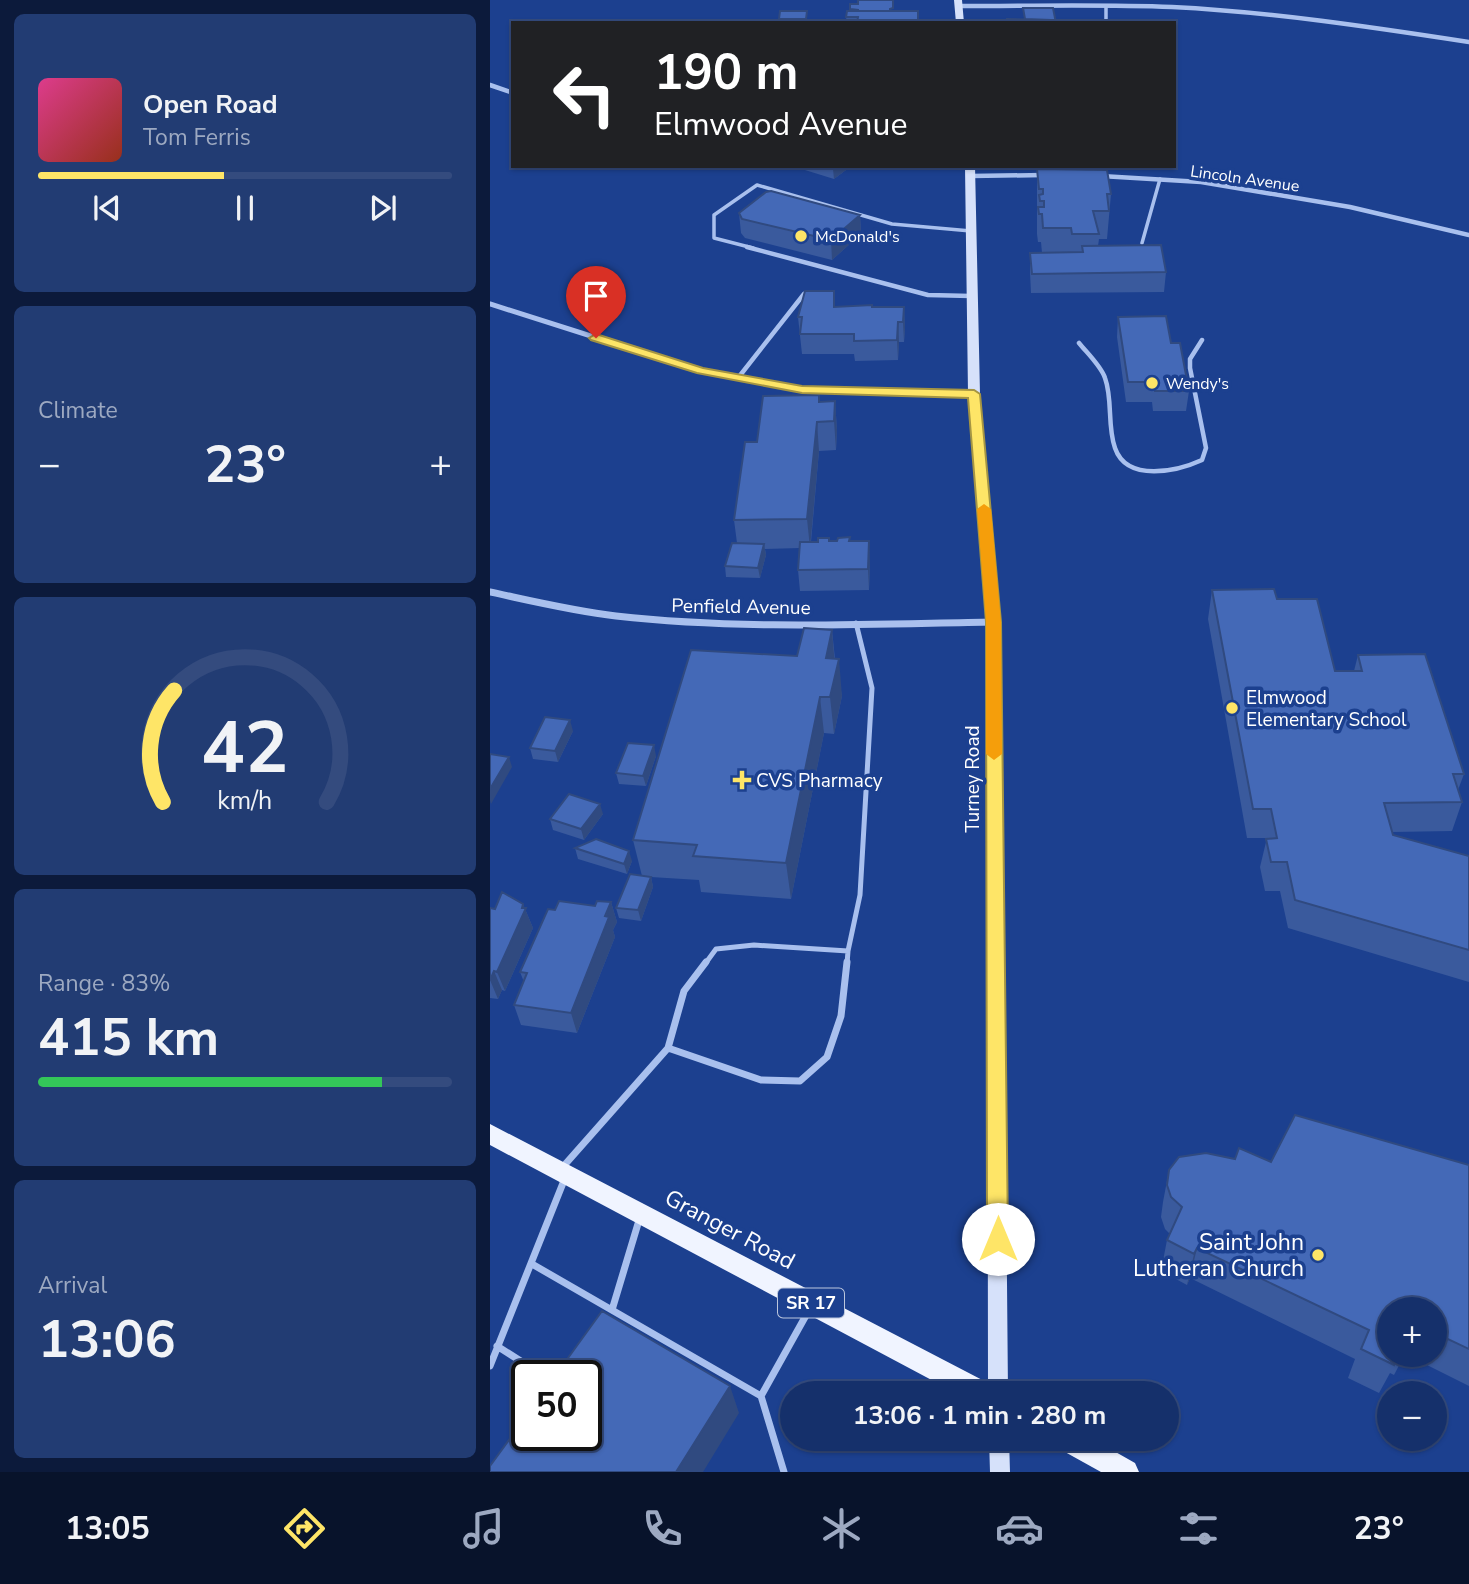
<!DOCTYPE html>
<html lang="en">
<head>
<meta charset="utf-8">
<style>
  :root { --surface:#15306b; --page:#223c73; --text:#f1f3f6; --muted:#9da9c1; --line:#344b7e; --accent:#fee567 }
  body { margin:0; font-family:"Nunito Sans",sans-serif; background:var(--page); color:var(--text); height:100vh; display:flex; flex-direction:column; font-size:26px; white-space:nowrap }
  * { box-sizing:border-box; margin:0 }
  p { font-size:23px; color:var(--muted) }
  .icon { flex:none; width:38px; height:38px; fill:none; stroke:currentColor; stroke-width:2; stroke-linecap:round; stroke-linejoin:round }
  .map { position:relative; flex:1; overflow:hidden }
  .panel { display:flex; flex-direction:column; gap:14px; padding:14px; background:#0c1a3b; width:490px }
  .panel>* { flex:none }
  .banner { position:absolute; left:21px; top:21px; width:665px; height:147px; border-radius:0px; box-shadow:0 2px 5px #0004,0 0 0 2px var(--line); background:#202124; color:#fff; overflow:hidden }
  .buttons { position:absolute; left:887px; top:1297px; display:grid; gap:14px }
  .buttons a { display:grid; place-items:center; width:70px; height:70px; border-radius:50%; background:var(--surface); box-shadow:0 2px 5px #0004,0 0 0 2px var(--line); font-size:35px }
  .speed { position:absolute; left:21px; top:1360px; display:flex; gap:14px; font-size:35px; font-weight:700; text-align:center }
  .speed>* { display:grid; place-content:center; width:91px; height:91px; border-radius:50%; background:var(--surface); box-shadow:0 2px 5px #0004,0 0 0 2px var(--line); line-height:1 }
  .speed .limit { border:4px solid #111; border-radius:10px; background:#fff; color:#111 }
  .pin { position:absolute; display:grid; place-items:center; width:60px; height:60px; color:#fff; margin:-72px -30px; border-radius:50% 50% 50% 0; rotate:-45deg; box-shadow:0 0 7px #0007 }
  .pin .icon { rotate:45deg }
  .me { position:absolute; width:77px; margin:-38px; rotate:0deg; stroke-linejoin:round; filter:drop-shadow(0 0 5px #0008) }
  .turn { display:flex; align-items:center; gap:24px; height:147px; padding:0 28px; font-size:32px }
  .turn .icon { width:91px; height:91px; stroke-width:2.5 }
  .turn b { display:block; font-size:49px; line-height:60px }
  .big { font-size:52px; font-weight:700; line-height:1.1 }
  .panel .card { flex:1; display:flex; flex-direction:column; justify-content:center; gap:10px; min-width:0; padding:0 24px; border-radius:10px; background:var(--page) }
  .panel .dial { align-items:center; gap:0 }
  .dial svg { height:182px; overflow:visible; fill:none; stroke:var(--line); stroke-width:7; stroke-linecap:round; text-anchor:middle }
  .dial text { fill:var(--text); stroke:none }
  .song { display:flex; align-items:center; gap:21px }
  .cover { width:84px; height:84px; border-radius:10px; background:linear-gradient(135deg,hsl(330 70% 55%),hsl(10 70% 35%)) }
  .played { height:7px; border-radius:4px; background:linear-gradient(90deg,var(--accent) 45%,var(--line) 45%) }
  .keys { display:flex; justify-content:space-around; direction:ltr }
  .heat { display:flex; justify-content:space-between; align-items:center; font-size:38px; direction:ltr }
  .charge { height:10px; border-radius:5px; background:linear-gradient(90deg,#34c759 83%,var(--line) 0) }
  .trip { position:absolute; left:290px; top:1381px; width:399px; height:70px; border-radius:35px; background:var(--surface); box-shadow:0 2px 5px #0004,0 0 0 2px var(--line); font-weight:700; line-height:70px; text-align:center }
  .dock { display:flex; height:112px; justify-content:space-around; align-items:center; background:#08132b; color:var(--muted) }
  .dock .icon { width:49px; height:49px }
  .dock .current { color:var(--accent) }
  .dock b { font-size:32px; color:var(--text) }
  main { display:flex; flex:1; min-height:0 }
  .map>svg:first-child { display:block }
</style>
</head>
<body>
<main>
<section class="panel">
<div class="card">
<div class="song"><i class="cover"></i><div><b>Open Road</b><p>Tom Ferris</p></div></div>
<div class="played"></div>
<div class="keys"><svg class="icon" aria-label="previous" viewBox="0 0 24 24"><path d="M18 5L8 12l10 7zM5 5v14"/></svg><svg class="icon" aria-label="pause" viewBox="0 0 24 24"><path d="M8 5v14M16 5v14"/></svg><svg class="icon" aria-label="next" viewBox="0 0 24 24"><path d="M6 5l10 7-10 7zM19 5v14"/></svg></div>
</div>
<div class="card"><p>Climate</p>
<div class="heat"><a>−</a><b class="big">23°</b><a>+</a></div>
</div>
<div class="card dial"><svg viewBox="0 0 100 80">
<path d="M14 69A42 42 0 1 1 86 69"/>
<path d="M14 69A42 42 0 0 1 19 20" stroke="#fee567"/>
<text x="50" y="56" font-size="32" font-weight="700">42</text>
<text x="50" y="72" font-size="11">km/h</text>
</svg></div>
<div class="card"><p>Range · 83%</p><b class="big">415 km</b><div class="charge"></div></div>
<div class="card"><p>Arrival</p><b class="big">13:06</b></div>
</section>
<div class="map">
<svg width="979" height="1472" viewBox="0 0 979 1472">
  <rect width="100%" height="100%" fill="#1c408f"/>
  <g fill="none" stroke-linecap="round" stroke-linejoin="round">
    <path stroke="#a9c0ee" stroke-width="3.5" d="M564,23L616,22V6
      M652,243L670,179
      M263,248L224,238V215L267,185L402,224L481,231"/>
    <path stroke="#a9c0ee" stroke-width="4.5" d="M257,247L438,295L481,296
      M589,343C597,353 611,366 615,378C623,400 617,426 625,448C637,483 688,471 712,460L716,448L700,368V359L712,340
      M248,378L314,294"/>
    <path stroke="#a9c0ee" stroke-width="5" d="M215,964L226,949L264,945L358,951L370,895L382,688L366,623
      M357,964L358,951"/>
    <path stroke="#a9c0ee" stroke-width="7" d="M178,1048L271,1080L310,1081L337,1057L351,1016L357,962
      M71,1169L178,1048L194,991L216,962
      M42,1264L271,1396
      M122,1310L150,1217
      M7,1346L54,1376
      M0,1366L75,1178
      M294,1472L271,1396L319,1310"/>
    <path stroke="#a9c0ee" stroke-width="4.5" d="M469,6C540,6 611,4 682,7C782,12 881,27 979,42
      M0,85L23,93
      M481,176L554,175
      M611,176L711,182L860,207L979,235"/>
    <path stroke="#a9c0ee" stroke-width="5" d="M0,304L211,371L312,390L484,394"/>
    <path stroke="#a9c0ee" stroke-width="7" d="M0,592C42,601 83,611 126,616C251,630 378,624 504,622"/>
    <path fill="#d6e1fa" fill-rule="evenodd" d="M464,0H472L474,23H466Z
      M475,166H485L490,394L511,622L518,1393H498L497,622L478,394Z
      M499,1438H519L520,1472H500Z"/>
    <path fill="#f0f4ff" fill-rule="evenodd" d="M0,1124L500,1384L503,1393H466L0,1145Z
      M563,1438H601L645,1463L649,1472H611L566,1447Z"/>
  </g>
  <path fill="#3a5a9d" d="M360,4L404,11H428L429,23H357L356,17L360,11Z
    M317,11V23H289V19Z
    M302,166H360V167L344,179Z
    M547,169L621,194L617,239H609L608,246L676,272L674,292L541,293L540,272V253H552L551,242H548L547,234Z
    M249,213L370,215L371,234L342,260L255,238L251,233Z
    M345,307H414L415,327L414,342H409L408,360L365,361L364,354H312L308,317Z
    M628,317L681,343L699,391L696,411H663L662,402H636L627,337Z
    M345,401L347,430L346,450L329,451L321,542L347,541L360,537V541L380,561L379,590L310,591L308,570L310,548L275,549L276,555L270,578L236,577L235,566L247,543L244,520L267,442L330,402Z
    M722,590L787,599L845,671H864L868,655L974,774L968,790L972,802L962,831L902,832L903,835L979,856V982L798,928L790,891H775L770,867L776,842L775,838H757L718,619Z
    M342,630L345,659L352,696L344,734L334,733L301,899L211,892L209,880L161,877L163,887L151,921L129,918L126,908L152,876L143,840L307,656Z
    M83,731L68,762L43,759L40,748Z
    M166,756L156,786L129,784L126,773Z
    M113,814L94,840L63,830L60,819Z
    M85,848L142,861L137,874L88,859Z
    M121,902L127,922L123,930L125,937L87,1033L31,1025L24,1005L34,982L30,972L65,910L105,906Z
    M33,904L43,928L15,991L12,990L8,999L0,998V908L5,909Z
    M745,1159L781,1162L979,1165V1386L915,1354H945V1309H900V1354H915L904,1375L900,1373L889,1393L858,1378L865,1359L700,1278L697,1285L671,1271L677,1240L680,1234L675,1229L671,1217L673,1202L679,1170Z"/>
  <path fill="#304a80" d="M347,166L360,167L344,179L343,169Z
    M370,215L371,234L342,260L341,240Z
    M414,307L415,327L414,342L413,322Z
    M408,322L409,342L408,360L407,340Z
    M345,401L347,430L346,450L344,421Z
    M327,422L329,451L320,548L317,519Z
    M379,541L380,561L379,590L378,569Z
    M274,544L276,555L270,578L268,568Z
    M342,630L345,666L336,658Z
    M349,659L352,696L344,734L340,697Z
    M330,697L334,733L301,899L296,863Z
    M80,720L83,731L68,762L65,751Z
    M164,745L166,756L156,786L153,776Z
    M19,757L22,767L1,804L0,800V789Z
    M110,804L113,814L94,840L91,829Z
    M139,851L142,861L137,874L134,864Z
    M161,877L163,887L151,921L148,910Z
    M121,902L127,922L123,930L125,937L87,1033L81,1013Z
    M33,904L43,928L15,991L7,972Z
    M4,971L12,990L8,999L0,980Z
    M707,1248L700,1278L697,1285L704,1254Z
    M240,1386L249,1413L213,1472H186Z"/>
  <path fill="#4469b7" stroke="#304a80" stroke-width="2" d="M368,0H403V8L400,9V11H368V10L360,9V4H368Z
    M533,8H563L566,23H560V20L535,19Z
    M290,11H317L316,19H289Z
    M357,11H428V23H367L368,17H356Z
    M517,19L560,20V23H517Z
    M334,166H347L343,169Z
    M547,169L617,170L621,194H617L619,211H603L609,234H582L581,228H553L552,214H549L548,207H554V201H550L549,195L553,194V189H549Z
    M281,191L370,215L341,240L252,219L249,213L276,192Z
    M671,245L676,272L542,274L540,253L593,252L592,246Z
    M315,291H344V307L382,305V307H414L413,322H408L407,340L364,341V334H310L312,317H308Z
    M676,316L681,343H690L699,391H665L664,382H638L628,317Z
    M329,395V402L345,401L344,421L327,422L317,519L244,520L255,442H267L273,396Z
    M360,537L359,541H379L378,569L308,570L310,542H328V538H339V541H347L348,538Z
    M242,543L274,544L268,568L235,566Z
    M784,589L787,599H827L845,671H872L868,655L935,654L974,774H963L972,802L894,803L903,835L979,856V950L805,900L797,862H781L776,839L787,838L781,809H763L722,590Z
    M314,628L342,630L336,658L349,659L340,697H330L296,863L203,856L207,845L143,840L201,650L307,656Z
    M55,717L80,720L65,751L40,748Z
    M138,743L164,745L153,776L126,773Z
    M0,754L19,757L0,789Z
    M79,794L110,804L91,829L60,819Z
    M106,839L139,851L134,864L85,848Z
    M140,874L161,877L148,910L126,908Z
    M12,892L33,904L32,908H36L7,972L4,971L0,980V908L5,909Z
    M69,901L105,906L107,901L121,902L115,916L119,917L81,1013L24,1005L37,973L30,972L58,909L65,910Z
    M805,1115L979,1165V1349L945,1333V1309H900V1354H907L904,1365L871,1349L879,1330L707,1248L704,1254L677,1240L692,1207L681,1197L677,1185L679,1170L689,1157L716,1153L745,1159L749,1148L781,1162Z
    M112,1311L240,1386L186,1472H0V1466L37,1415V1435H96V1376H65Z"/>
  <path fill="#fee567" stroke="#a59543" stroke-width="2" d="M106,334L213,368L312,386L484,390L490,394L511,622L518,1239L515,1246L508,1249L500,1246L497,1239L496,622L478,398L312,393L207,373L101,340L99,338Z"/>
  <path fill="#f59e0b" d="M494,504L501,509L511,622L512,754L504,760L496,754V622L487,509Z"/>
  <g fill="#fee567" stroke="#1c408f" stroke-width="2.5">
    <circle cx="311" cy="236" r="7"/>
    <circle cx="662" cy="383" r="7"/>
    <circle cx="742" cy="708" r="7"/>
    <path d="M248.5 769.5h7v7h7v7h-7v7h-7v-7h-7v-7h7z"/>
    <circle cx="828" cy="1255" r="7"/>
  </g>
  <g text-anchor="middle" stroke-width="7" stroke-linejoin="round" paint-order="stroke">
    <g font-size="16" fill="#fff" stroke="#1c408f">
      <text transform="translate(755 178) rotate(8)" y="6">Lincoln Avenue</text>
    </g>
    <g font-size="16" fill="#fff" stroke="#1c408f" text-anchor="start">
      <text x="325" y="242">McDonald's</text>
      <text x="676" y="389">Wendy's</text>
    </g>
    <rect fill="#1c408f" stroke="#bbc6dd" stroke-width="2" x="288" y="1288.5" width="66" height="29" rx="5"/>
    <g font-size="18" font-weight="bold" fill="#fff">
      <text x="321" y="1309">SR 17</text>
    </g>
    <g font-size="19" fill="#fff" stroke="#1c408f">
      <text transform="translate(251 606) rotate(1)" y="7">Penfield Avenue</text>
      <text transform="translate(482 779) rotate(-90)" y="7">Turney Road</text>
    </g>
    <g font-size="19" fill="#fff" stroke="#1c408f" text-anchor="start">
      <text x="756" y="704">Elmwood<tspan x="756" dy="22">Elementary School</tspan></text>
      <text x="266" y="787">CVS Pharmacy</text>
    </g>
    <g font-size="23" fill="#fff" stroke="#1c408f">
      <text transform="translate(240 1229) rotate(28)" y="8">Granger Road</text>
    </g>
    <g font-size="23" fill="#fff" stroke="#1c408f" text-anchor="end">
      <text x="814" y="1250">Saint John<tspan x="814" dy="26">Lutheran Church</tspan></text>
    </g>
  </g>
</svg>
<div class="buttons">
<a>+</a>
<a>−</a>
</div>
<div class="speed"><div class="limit">50</div></div>
<div class="pin" style="left:106px;top:338px;background:#d93025"><svg class="icon" aria-label="arrive" viewBox="0 0 24 24"><path d="M6 21V4h12l-3 4 3 4H6"/></svg></div>
<svg class="me" style="left:508px;top:1239px" viewBox="-20 -20 40 40"><circle r="19" fill="#fff"/><path d="M0-13L10 11 0 6-10 11z" fill="#fee567"/></svg>
<div class="trip">13:06 · 1 min · 280 m</div>
<div class="banner">
<div class="turn"><svg class="icon" aria-label="left" viewBox="0 0 24 24"><path d="M17 20v-9H6M10 6l-5 5 5 5"/></svg><div><b>190 m</b>Elmwood Avenue</div></div>
</div>
</div>
</main>
<nav class="dock">
<b>13:05</b>
<svg class="icon current" aria-label="directions" viewBox="0 0 24 24"><path d="M12 3l9 9-9 9-9-9zM9 14v-3h6M13 9l2 2-2 2"/></svg>
<svg class="icon" aria-label="music" viewBox="0 0 24 24"><path d="M9 18V5l10-2v13"/><circle cx="6" cy="18" r="3"/><circle cx="16" cy="16" r="3"/></svg>
<svg class="icon" aria-label="phone" viewBox="0 0 24 24"><path d="M5 4h4l2 5-3 2q2 4 5 5l2-3 5 2v4C11 20 4 13 5 4z"/></svg>
<svg class="icon" aria-label="climate" viewBox="0 0 24 24"><path d="M12 3v18M4 7l16 10M4 17L20 7"/></svg>
<svg class="icon" aria-label="car" viewBox="0 0 24 24"><path d="M5 17H2v-5l4-1 3-4h7l3 4 3 1v5h-3M9 17h6M6 11h13"/><circle cx="7" cy="17" r="2"/><circle cx="17" cy="17" r="2"/></svg>
<svg class="icon" aria-label="filters" viewBox="0 0 24 24"><path d="M4 7h16M4 17h16"/><circle cx="9" cy="7" r="2"/><circle cx="15" cy="17" r="2"/></svg>
<b>23°</b>
</nav>
</body>
</html>
